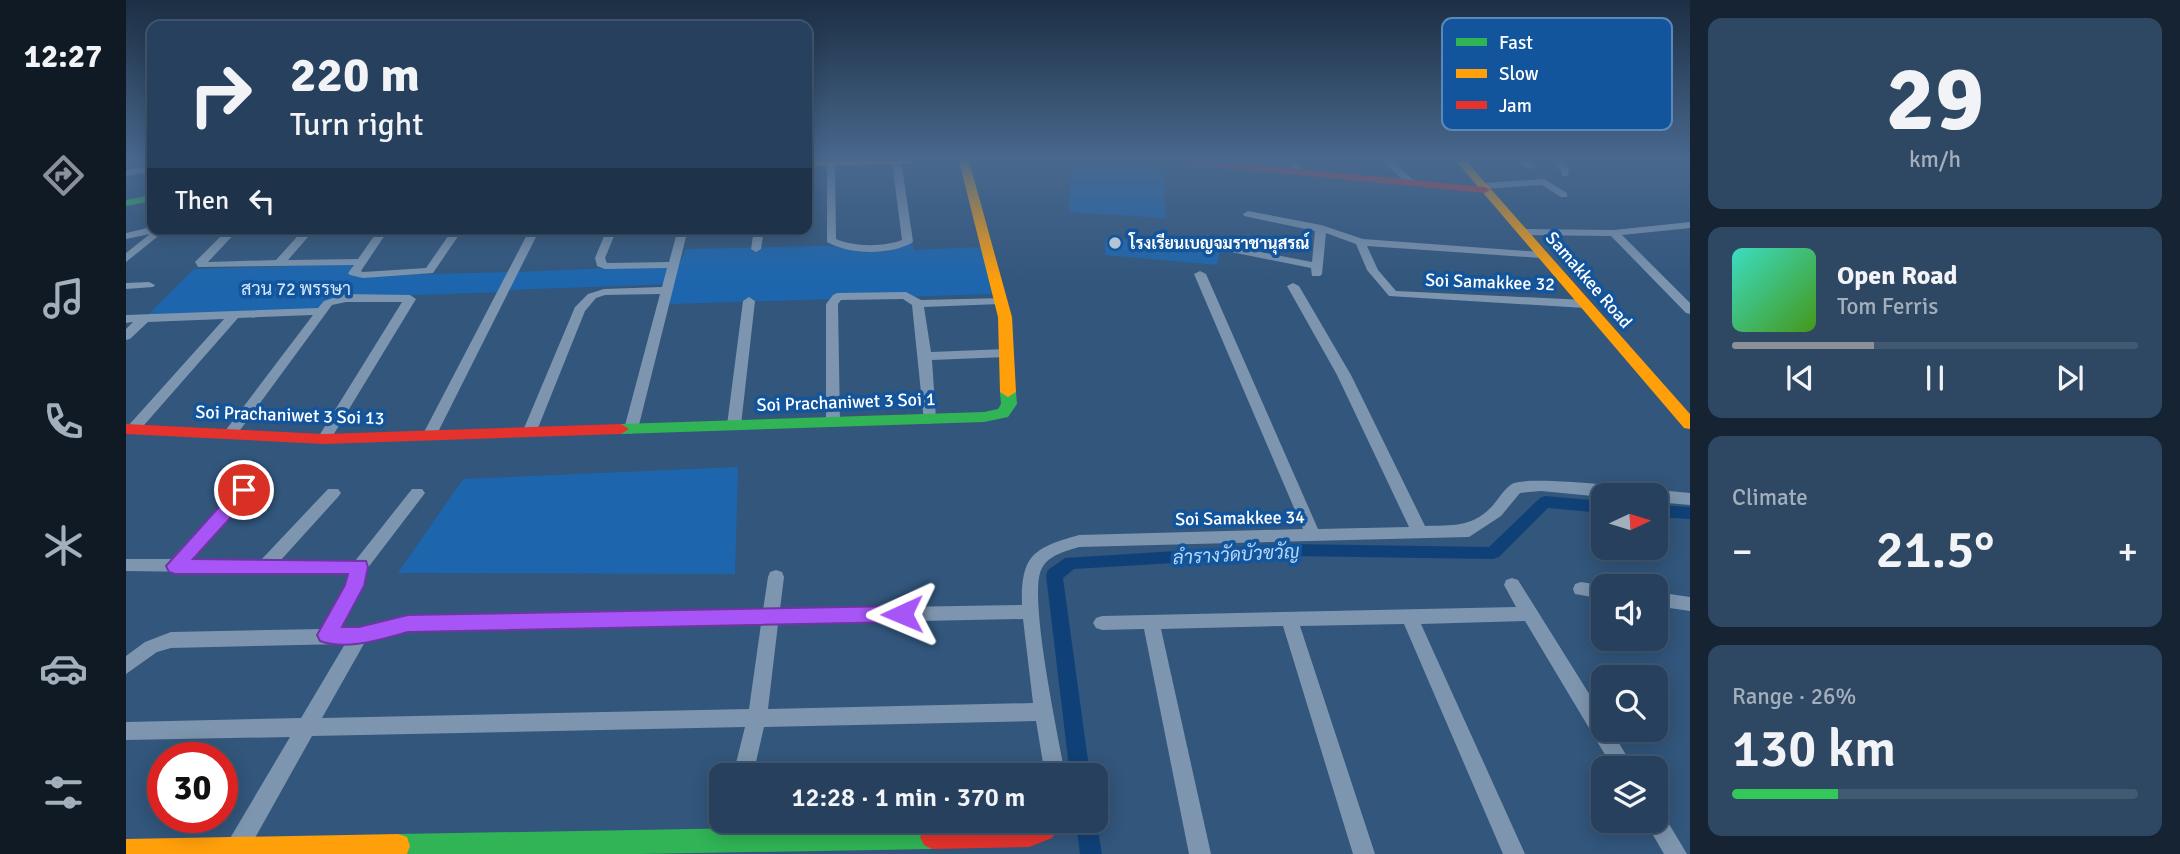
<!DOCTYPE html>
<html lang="en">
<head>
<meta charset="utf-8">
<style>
  :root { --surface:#26405d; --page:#2e4763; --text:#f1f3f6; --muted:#a4afbc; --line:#425972; --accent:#8c9099 }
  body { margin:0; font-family:Signika,Sarabun,sans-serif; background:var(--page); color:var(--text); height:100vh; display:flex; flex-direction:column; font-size:26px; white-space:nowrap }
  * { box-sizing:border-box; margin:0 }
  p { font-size:23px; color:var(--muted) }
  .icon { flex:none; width:38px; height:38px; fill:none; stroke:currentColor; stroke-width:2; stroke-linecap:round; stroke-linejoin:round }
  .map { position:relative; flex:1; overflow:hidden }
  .panel { display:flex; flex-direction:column; gap:18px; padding:18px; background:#152333; width:490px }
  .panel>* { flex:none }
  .top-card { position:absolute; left:21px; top:21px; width:665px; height:214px; border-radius:14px; box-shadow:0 4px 18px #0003,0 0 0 2px var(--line); background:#26405d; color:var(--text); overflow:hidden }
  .needle { width:46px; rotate:86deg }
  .controls { position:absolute; left:1465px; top:483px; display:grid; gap:14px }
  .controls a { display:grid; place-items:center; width:77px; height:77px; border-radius:14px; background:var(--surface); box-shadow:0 4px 18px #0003,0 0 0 2px var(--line); font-size:35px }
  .speed { position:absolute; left:21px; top:742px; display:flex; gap:14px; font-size:35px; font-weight:700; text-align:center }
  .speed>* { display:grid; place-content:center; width:91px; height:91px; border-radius:50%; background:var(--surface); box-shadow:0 4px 18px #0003,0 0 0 2px var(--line); line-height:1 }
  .speed .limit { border:10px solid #d22; background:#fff; color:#111 }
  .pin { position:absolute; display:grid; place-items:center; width:60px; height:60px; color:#fff; margin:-30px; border:4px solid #fff; border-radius:50%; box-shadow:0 2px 7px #0007 }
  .me { position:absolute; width:77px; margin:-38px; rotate:269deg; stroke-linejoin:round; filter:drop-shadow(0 0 5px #0008) }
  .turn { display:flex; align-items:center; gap:24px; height:147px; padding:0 28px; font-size:32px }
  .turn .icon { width:91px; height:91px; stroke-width:2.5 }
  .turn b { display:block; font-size:49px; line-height:60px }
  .then { display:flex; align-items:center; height:66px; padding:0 28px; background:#0003; gap:14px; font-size:26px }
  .big { font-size:52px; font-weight:600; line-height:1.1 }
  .panel .card { flex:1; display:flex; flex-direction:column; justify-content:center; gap:10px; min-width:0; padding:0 24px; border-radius:14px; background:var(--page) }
  .panel .dial { align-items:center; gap:0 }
  .dial b { font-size:91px; line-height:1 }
  .song { display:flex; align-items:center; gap:21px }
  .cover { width:84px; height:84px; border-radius:10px; background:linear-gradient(135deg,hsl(170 70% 55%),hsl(100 70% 35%)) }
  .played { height:7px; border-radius:4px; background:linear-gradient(90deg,var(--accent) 35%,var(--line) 35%) }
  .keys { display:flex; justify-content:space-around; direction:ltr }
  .heat { display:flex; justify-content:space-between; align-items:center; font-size:38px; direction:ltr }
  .charge { height:10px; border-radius:5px; background:linear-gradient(90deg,#34c759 26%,var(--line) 0) }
  .trip { position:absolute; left:583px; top:763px; width:399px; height:70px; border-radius:14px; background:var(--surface); box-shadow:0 4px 18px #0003,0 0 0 2px var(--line); font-weight:600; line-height:70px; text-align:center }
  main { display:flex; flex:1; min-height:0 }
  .tab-bar { display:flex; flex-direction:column; width:126px; justify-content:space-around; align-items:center; background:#0f1a25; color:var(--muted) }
  .tab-bar .icon { width:49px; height:49px }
  .tab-bar .selected { color:var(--accent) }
  .tab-bar b { font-size:32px; color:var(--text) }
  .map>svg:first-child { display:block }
</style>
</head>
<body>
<main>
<nav class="tab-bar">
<b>12:27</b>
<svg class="icon selected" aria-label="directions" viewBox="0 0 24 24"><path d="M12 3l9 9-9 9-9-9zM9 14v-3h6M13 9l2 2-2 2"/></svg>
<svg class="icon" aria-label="music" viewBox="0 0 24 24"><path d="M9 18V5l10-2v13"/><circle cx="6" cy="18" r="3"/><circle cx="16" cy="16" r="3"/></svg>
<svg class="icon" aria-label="phone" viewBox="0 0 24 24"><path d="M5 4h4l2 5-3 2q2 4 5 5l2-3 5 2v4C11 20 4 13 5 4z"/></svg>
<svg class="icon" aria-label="climate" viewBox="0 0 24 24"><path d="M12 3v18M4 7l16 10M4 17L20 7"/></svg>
<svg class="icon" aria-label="car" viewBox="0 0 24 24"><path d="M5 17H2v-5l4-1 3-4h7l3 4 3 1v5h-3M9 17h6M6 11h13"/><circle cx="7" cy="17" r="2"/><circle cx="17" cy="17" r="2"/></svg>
<svg class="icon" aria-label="filters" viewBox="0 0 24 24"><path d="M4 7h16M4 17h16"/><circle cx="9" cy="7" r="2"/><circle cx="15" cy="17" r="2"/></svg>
</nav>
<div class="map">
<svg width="1564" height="854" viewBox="0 0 1564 854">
  <rect width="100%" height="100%" fill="#32567c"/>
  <path fill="#1d66ae" d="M945,166L1037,168L1040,218L943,212Z
    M980,238L1095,248L1091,265L979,255Z
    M787,244L788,250L855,247L866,294L544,304L545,284L382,290L391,272L553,265L560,249Z
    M233,264L225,276L387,272L377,292L207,298L196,312L19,318L68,269Z
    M612,467L609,574L272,573L337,479Z"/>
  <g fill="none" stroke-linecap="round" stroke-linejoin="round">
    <path fill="#0f4178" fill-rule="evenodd" d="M1419,496L1477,501V513L1422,508L1373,557L1367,559L1164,556L948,569L937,578L964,775H944L920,575L922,570L939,558L1164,544L1363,547L1414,498Z
      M1530,505L1564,507V519L1530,517Z
      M970,819L976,854H954L950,821H970Z"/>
    <path fill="#7d95ae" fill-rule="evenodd" d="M701,161L709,163L710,239C728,247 758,247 776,240L766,161H775L787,241L786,243C763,255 724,255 701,242Z
      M1159,161H1169L1179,172L1171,174Z
      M1257,161H1267L1288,181V185H1282Z
      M1391,161H1402L1411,167L1403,169Z
      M1426,161H1435L1443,168L1442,176H1436L1435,171Z
      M26,165V171L0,176V170Z
      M1418,179L1441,193V197H1435L1416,185L1356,189L1351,186L1356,183Z
      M1122,211L1195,225L1237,239L1415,252L1420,255L1415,258L1241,246L1252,270L1270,291L1459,300L1465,304L1459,308L1263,296L1241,270L1230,244L1200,233L1196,274L1194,276H1186L1185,268L1105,252L1104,250L1109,247L1186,262L1189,231L1118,216L1117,214Z
      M1564,222V228L1496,235L1564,303V314L1560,313L1485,236L1396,235L1391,232L1396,229L1488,230Z
      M26,227V229H41L0,262V253L24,234L0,239V233Z
      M102,229H113L82,262L150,260L178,229H189L162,260L232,259L253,229H263L235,271L237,272L300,268L327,229H337L307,273L237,278L224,275L222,273L228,265L72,267L69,262Z
      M404,229H414L310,436L308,439H298L296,436Z
      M481,229H491L479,258L481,263L543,262L552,229H562L512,429L505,434L498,429L534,294L479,295L470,298L459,311L410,433L408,436H398L396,433L449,307L462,294L478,289L536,287L541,268L479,269L471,266L469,258Z
      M628,229H638L635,249L630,252L625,249Z
      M1074,271L1080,274L1192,529L1283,527L1211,375L1161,286L1167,283L1173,286L1225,375L1299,526C1327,525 1347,528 1368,504C1373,498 1379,488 1386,484C1403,474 1536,491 1564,493V505L1530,502V495L1477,497L1415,491L1394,493L1375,516L1343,537L953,547C940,551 923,555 916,568C901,593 933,739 939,775H919L910,721L638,727L627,775H607L619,727L186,736L120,854H103L100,848L103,840L164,737L0,740V722L175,718L219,644L45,648L31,652L0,674V656L19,642L45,632L195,629L220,585L223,574L0,571V559H45L113,486H123L126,490L123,494L64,560L134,561L202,489H212L215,493L212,497L154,561H229L286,489H296L299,493L296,497L241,569L236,586L213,629L233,628L282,616L637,610L642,577L644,572L650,570L656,572L658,577L654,609L896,605C895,555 907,548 953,535L1177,529L1068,274ZM897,619L907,703L642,709L652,624ZM635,624L623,709L196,718L239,642L282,630Z
      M23,282L29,285L27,287L0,289V283Z
      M780,292L795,300L878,298V302L874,304L798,307L805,352L880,349L886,353L880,357L806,360L810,419L803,424L798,422L786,305L777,299L715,300L712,304L714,422L712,425H702L700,422V304L707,295L711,293Z
      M219,294L284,295L290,299L203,442L198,444L191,439L276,302H220L206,305L109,437L104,439L97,434L99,431L187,315L112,318L12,432H2L0,429L2,426L98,319L22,322L4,339L0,340V329L7,322L0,323V315L192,308L198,301Z
      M623,297L629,301L615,425L608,430L601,425L617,301Z
      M1386,578L1392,580L1477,716V730H1485L1508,768H1487L1399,621L1295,624L1399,854H1377L1278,624L1174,626L1249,854H1227L1157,626L1035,629L1085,854H1063L1018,629L976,630L970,628L967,623L970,618L976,616L1390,607L1378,585L1380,580Z
      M1455,582L1480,586H1477V599L1449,594L1447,589L1449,584Z
      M1530,592L1564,597V611L1530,606Z
      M1530,810L1537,814L1561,854H1538L1519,821H1530Z"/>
    <path fill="#30b455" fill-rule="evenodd" d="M26,195V201L0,206V200Z
      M882,387L890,392L891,404L882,417L858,422L495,434L487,429L495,424L858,412L872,409L875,404L874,392Z
      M806,825L814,829L818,837L814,845L806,849L513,854H263L260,846L263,837L272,834Z"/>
    <path fill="#ff9f0a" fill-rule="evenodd" d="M681,161H786L781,164L681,166Z
      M833,161H843L886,317L890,392L882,397L874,392L872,317Z
      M1330,161H1340L1564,414V429L1558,428Z
      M272,834L281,837L284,846L281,854H0V839Z"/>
    <path fill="#e5322d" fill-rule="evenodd" d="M1055,161H1088L1359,187L1364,190L1359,193L1060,164Z
      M0,424L198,434L495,424L503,429L495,434L198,444L0,434Z
      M910,821H938L926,838L903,847L806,849L798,845L794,837L798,829L806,825L903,823Z"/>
  </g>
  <linearGradient id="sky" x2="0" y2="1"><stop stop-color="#1c2f44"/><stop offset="0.57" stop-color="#49688e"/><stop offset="1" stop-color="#49688e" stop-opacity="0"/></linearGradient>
  <rect width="1564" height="280" fill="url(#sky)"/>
  <path fill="#a855f7" stroke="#6d37a1" stroke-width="2" d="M118,484L127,490L125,495L67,559L240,561L242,567L238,586L216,627H233L282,615L776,606L783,608L786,614L783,620L776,622L282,632C255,639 222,651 194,641L191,635L219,585L222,574H49L43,572L40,566L112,486Z"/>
  <circle fill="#b7c4d1" stroke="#12559c" stroke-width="2.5" cx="989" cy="243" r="7"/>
  <g text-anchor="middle" stroke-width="7" stroke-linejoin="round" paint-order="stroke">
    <g font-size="16" font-weight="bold" fill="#fff" stroke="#12559c" text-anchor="start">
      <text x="1003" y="249">โรงเรียนเบญจมราชานุสรณ์</text>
    </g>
    <g font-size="18" fill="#fff" stroke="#12559c">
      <text transform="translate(1463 280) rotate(49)" y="6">Samakkee Road</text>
      <text transform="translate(1364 282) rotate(2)" y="6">Soi Samakkee 32</text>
      <text transform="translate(720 402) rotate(-2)" y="6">Soi Prachaniwet 3 Soi 1</text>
      <text transform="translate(164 415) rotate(2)" y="6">Soi Prachaniwet 3 Soi 13</text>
      <text transform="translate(1114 518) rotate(-1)" y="6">Soi Samakkee 34</text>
    </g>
    <g font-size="18" fill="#d0e7fd" stroke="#12559c">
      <text x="170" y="295">สวน 72 พรรษา</text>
    </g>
    <g font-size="19" font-style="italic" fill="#b4d8fa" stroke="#12559c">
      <text transform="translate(1110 554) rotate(-3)" y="7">ลำรางวัดบัวขวัญ</text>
    </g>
  </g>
  <rect x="1316" y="18" width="230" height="112" rx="10" fill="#12559c" stroke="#5988ba" stroke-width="2"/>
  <rect x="1330" y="38" width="31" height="8" fill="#30b455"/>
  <rect x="1330" y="69" width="31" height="9" fill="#ff9f0a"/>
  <rect x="1330" y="101" width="31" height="8" fill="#e5322d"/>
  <g font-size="19" fill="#fff">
    <text x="1373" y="49">Fast</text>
    <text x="1373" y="80">Slow</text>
    <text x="1373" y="112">Jam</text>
  </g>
</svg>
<div class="controls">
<a><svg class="needle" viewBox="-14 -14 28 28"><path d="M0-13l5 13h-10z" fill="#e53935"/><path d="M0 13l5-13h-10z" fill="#a4afbc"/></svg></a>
<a><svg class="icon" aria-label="sound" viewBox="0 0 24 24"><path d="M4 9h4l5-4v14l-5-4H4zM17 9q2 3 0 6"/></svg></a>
<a><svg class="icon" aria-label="search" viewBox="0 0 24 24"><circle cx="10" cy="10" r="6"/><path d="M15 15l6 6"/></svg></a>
<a><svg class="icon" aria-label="layers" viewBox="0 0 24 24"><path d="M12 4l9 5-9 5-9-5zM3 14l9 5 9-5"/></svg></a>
</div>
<div class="speed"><div class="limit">30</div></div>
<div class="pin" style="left:118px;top:490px;background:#d93025"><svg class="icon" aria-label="arrive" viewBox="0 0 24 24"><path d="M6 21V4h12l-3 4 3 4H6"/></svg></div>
<svg class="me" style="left:776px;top:614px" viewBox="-20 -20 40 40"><path d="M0-17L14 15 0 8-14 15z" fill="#a855f7" stroke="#fff" stroke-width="4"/></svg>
<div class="trip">12:28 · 1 min · 370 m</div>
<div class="top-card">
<div class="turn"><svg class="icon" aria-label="right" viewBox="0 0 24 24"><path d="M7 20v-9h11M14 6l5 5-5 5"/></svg><div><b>220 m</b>Turn right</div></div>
<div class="then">Then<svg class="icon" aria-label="left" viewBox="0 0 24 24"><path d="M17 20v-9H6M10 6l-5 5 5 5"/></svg></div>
</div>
</div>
<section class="panel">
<div class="card dial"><b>29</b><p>km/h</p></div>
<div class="card">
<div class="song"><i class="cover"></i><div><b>Open Road</b><p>Tom Ferris</p></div></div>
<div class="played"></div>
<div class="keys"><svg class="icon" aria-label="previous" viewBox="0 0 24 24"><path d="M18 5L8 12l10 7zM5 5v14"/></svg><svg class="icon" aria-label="pause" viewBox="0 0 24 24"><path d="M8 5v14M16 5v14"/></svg><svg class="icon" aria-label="next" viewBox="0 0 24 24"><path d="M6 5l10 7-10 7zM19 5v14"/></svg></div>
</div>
<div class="card"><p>Climate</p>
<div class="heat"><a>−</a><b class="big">21.5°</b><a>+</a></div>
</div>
<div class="card"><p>Range · 26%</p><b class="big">130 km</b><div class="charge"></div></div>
</section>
</main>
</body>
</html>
